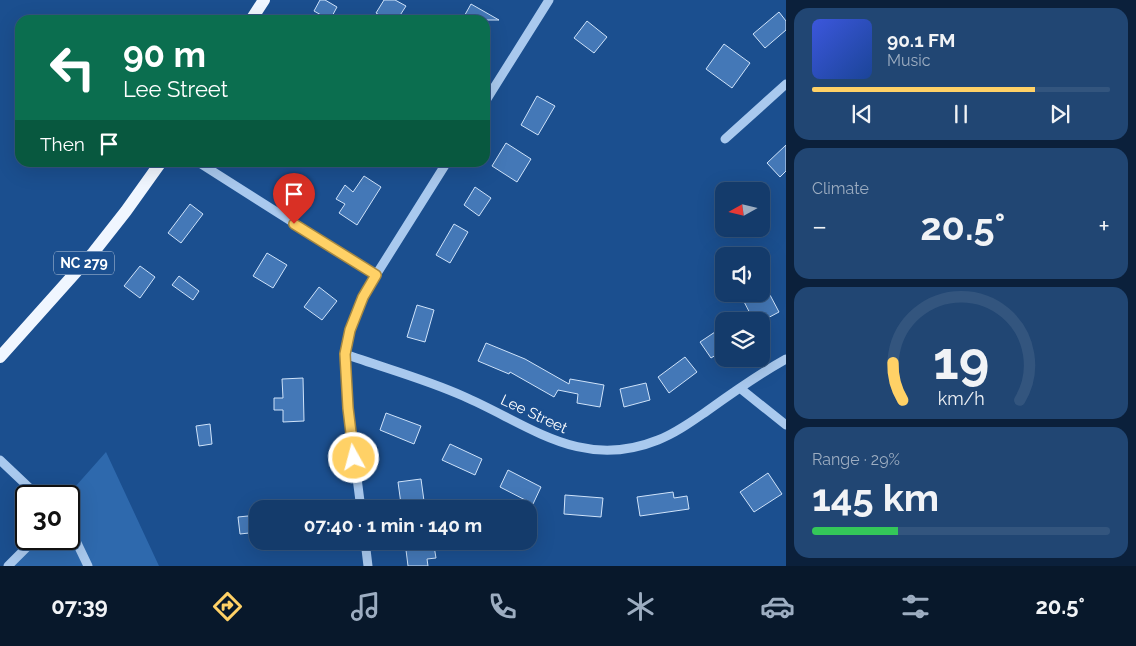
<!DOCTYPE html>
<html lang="en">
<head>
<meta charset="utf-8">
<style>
  :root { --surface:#143b6b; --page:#214673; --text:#f1f3f6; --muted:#9dadc1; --line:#33557e; --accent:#ffd166 }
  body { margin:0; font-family:Raleway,sans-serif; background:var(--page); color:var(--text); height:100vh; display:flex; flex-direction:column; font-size:19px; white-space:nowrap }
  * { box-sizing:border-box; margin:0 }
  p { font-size:16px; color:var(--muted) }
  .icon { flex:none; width:28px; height:28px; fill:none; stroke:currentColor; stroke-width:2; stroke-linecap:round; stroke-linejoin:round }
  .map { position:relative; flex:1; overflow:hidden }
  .side { display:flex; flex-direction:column; gap:8px; padding:8px; background:#0b203b; width:350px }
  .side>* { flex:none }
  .guide { position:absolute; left:15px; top:15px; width:475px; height:152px; border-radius:15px; box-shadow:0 5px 20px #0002,0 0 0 1px var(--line); background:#0b6e4f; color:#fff; overflow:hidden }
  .needle { width:32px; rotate:262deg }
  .tools { position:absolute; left:715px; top:182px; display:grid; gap:10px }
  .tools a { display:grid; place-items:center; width:55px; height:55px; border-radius:10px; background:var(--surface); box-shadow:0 5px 20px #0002,0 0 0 1px var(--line); font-size:25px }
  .speed { position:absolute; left:15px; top:485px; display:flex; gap:10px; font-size:25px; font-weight:700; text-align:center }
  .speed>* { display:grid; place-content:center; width:65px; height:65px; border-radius:50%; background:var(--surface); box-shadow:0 5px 20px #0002,0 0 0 1px var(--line); line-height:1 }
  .speed .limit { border:2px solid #111; border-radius:8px; background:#fff; color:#111 }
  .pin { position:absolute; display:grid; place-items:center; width:42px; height:42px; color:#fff; margin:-51px -21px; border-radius:50% 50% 50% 0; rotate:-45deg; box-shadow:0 0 5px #0007 }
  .pin .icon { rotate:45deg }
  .me { position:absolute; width:55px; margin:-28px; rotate:353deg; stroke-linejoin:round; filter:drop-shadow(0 0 4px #0008) }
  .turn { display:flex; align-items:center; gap:18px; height:105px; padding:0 25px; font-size:22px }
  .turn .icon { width:65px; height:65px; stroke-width:2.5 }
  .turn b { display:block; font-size:35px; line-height:42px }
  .then { display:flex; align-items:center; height:48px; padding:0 25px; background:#0003; gap:10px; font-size:19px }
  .big { font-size:38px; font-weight:700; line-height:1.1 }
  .side .tile { flex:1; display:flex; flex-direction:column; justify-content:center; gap:8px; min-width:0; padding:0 18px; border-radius:15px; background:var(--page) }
  .side .dial { align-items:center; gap:0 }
  .dial svg { height:130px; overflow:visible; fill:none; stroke:var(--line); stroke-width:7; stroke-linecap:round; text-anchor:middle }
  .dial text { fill:var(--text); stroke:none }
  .song { display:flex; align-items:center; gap:15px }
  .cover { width:60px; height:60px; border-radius:8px; background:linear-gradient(135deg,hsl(230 70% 55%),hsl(220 70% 35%)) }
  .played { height:5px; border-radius:2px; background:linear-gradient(90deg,var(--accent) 75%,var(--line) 75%) }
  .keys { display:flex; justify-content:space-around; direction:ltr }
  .heat { display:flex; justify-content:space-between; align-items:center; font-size:28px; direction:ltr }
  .charge { height:8px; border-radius:4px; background:linear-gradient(90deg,#34c759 29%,var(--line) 0) }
  .trip { position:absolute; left:249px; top:500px; width:288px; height:50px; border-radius:15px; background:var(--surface); box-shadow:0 5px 20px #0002,0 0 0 1px var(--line); font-weight:700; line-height:50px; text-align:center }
  .tabs { display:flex; height:80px; justify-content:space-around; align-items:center; background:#08182b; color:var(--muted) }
  .tabs .icon { width:35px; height:35px }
  .tabs .active { color:var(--accent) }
  .tabs b { font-size:22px; color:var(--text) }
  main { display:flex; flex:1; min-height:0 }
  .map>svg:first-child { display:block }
</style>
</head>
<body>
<main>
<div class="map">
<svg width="786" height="566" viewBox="0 0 786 566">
  <rect width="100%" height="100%" fill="#1b4f8f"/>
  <path fill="#2e69ad" d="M106,452L159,566H7L31,539H69V496H67Z"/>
  <path fill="#4478b7" stroke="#cfe3fa" d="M320,0H325L337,7L330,20L314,11Z
    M384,0H395L406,6L397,20H388L376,13Z
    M471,4L499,20H462Z
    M779,12L786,21V30L765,48L753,34Z
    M587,21L607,37L594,53L574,38Z
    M724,44L750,63L732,88L706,69Z
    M537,96L555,106L538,135L521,125Z
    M506,143L531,159L517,182L492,166Z
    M786,145V171L780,177L767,163Z
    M364,176L381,187L357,225L339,213L345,204L336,199L345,185L353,192Z
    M475,187L491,198L479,216L464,205Z
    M190,204L203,214L181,243L168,233Z
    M454,224L468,232L450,263L436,255Z
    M267,253L287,265L273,288L253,276Z
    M140,266L155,277L140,298L124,286Z
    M179,276L199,291L193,300L172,285Z
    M319,287L337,301L322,320L304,307Z
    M740,294H752L756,302L770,295L779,312L762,321H754Z
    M417,305L434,310L425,342L407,337Z
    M724,326V350L711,358L700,342Z
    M486,343L525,359L569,384L570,379L604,385L600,407L577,403L578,394L558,390L554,397L510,372L509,374L478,361Z
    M685,357L697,372L669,393L658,377Z
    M303,378L304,421L283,422V410H274V398H283L282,379Z
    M646,383L650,400L624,407L620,389Z
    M386,413L421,426L414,444L380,430Z
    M210,424L212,444L199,446L196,426Z
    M450,444L482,459L475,475L442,460Z
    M508,470L541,487L533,504L500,487Z
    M768,473L782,494L754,512L740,492Z
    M421,479L424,501L401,504L398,482Z
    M673,492L674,498L687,496L689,509L640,516L637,497Z
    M565,495L603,498L601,517L564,514Z
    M258,515V532L240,534L238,517Z
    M434,546L436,558L427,559L428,566H408L406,550Z"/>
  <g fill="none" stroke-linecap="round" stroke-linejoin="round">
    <path stroke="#a9c9ee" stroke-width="9" d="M485,102L549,0
      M725,139L786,84
      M198,162L376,275
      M345,354C384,368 425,379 463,396C530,425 581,471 658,440C676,433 691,422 707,411C732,393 759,374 786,359
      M741,389L786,425
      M0,460L38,496
      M361,509L348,408L345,354L350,330L363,297L376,275L447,162
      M69,537L77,543L88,566
      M365,541L368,566
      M8,566L35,539"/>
    <path stroke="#f0f6ff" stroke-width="12" d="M251,20L264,0
      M0,357L93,253L126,211L161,162"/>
  </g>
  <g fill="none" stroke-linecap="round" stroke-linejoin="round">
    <defs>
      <path id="route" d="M294,224L376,275L363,297L350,330L345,354L348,408L354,458"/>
    </defs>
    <use href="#route" stroke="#a68842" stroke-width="12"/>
    <use href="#route" stroke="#ffd166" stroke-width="9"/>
  </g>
  <g text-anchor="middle" stroke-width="5" stroke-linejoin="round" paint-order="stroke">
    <rect fill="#1b4f8f" stroke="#bbcadd" stroke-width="1" x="54" y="251.5" width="60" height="23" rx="4"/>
    <g font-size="14" font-weight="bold" fill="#fff">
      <text x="84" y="268">NC 279</text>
    </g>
    <g font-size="15" fill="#fff" stroke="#1b4f8f">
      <text transform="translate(534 414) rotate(25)" y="5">Lee Street</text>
    </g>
  </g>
</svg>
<div class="tools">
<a><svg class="needle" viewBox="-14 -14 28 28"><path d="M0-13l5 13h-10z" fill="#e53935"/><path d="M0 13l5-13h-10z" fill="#9dadc1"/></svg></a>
<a><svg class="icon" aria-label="sound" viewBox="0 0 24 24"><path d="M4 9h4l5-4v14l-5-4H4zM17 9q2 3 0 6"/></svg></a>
<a><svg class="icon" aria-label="layers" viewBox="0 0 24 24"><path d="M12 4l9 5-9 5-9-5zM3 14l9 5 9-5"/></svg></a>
</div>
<div class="speed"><div class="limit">30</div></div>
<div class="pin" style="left:294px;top:224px;background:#d93025"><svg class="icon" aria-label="arrive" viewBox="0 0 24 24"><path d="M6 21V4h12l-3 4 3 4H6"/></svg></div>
<svg class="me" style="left:354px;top:458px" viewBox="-20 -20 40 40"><circle r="17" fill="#ffd166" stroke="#fff" stroke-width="3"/><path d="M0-11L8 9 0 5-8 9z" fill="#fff"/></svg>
<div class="trip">07:40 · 1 min · 140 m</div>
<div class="guide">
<div class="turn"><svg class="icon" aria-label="left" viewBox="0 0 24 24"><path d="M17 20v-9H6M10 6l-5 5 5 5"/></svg><div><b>90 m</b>Lee Street</div></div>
<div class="then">Then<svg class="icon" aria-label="arrive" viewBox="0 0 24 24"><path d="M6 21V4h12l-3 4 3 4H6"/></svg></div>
</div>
</div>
<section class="side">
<div class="tile">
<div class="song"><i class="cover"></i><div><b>90.1 FM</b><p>Music</p></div></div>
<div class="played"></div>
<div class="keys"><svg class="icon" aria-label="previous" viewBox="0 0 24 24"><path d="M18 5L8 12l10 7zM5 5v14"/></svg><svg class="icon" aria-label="pause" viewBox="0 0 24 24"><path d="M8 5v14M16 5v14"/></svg><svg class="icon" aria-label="next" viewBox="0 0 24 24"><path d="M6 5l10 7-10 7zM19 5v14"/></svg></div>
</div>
<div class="tile"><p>Climate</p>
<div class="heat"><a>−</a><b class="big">20.5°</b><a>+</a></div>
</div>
<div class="tile dial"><svg viewBox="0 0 100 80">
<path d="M14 69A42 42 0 1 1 86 69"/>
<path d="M14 69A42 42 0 0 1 8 46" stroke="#ffd166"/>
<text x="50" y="56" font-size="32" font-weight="700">19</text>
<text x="50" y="72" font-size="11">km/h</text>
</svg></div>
<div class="tile"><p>Range · 29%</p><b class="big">145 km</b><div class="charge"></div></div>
</section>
</main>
<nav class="tabs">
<b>07:39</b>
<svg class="icon active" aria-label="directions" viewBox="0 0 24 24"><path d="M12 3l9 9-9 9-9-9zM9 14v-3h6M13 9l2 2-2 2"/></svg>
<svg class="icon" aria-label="music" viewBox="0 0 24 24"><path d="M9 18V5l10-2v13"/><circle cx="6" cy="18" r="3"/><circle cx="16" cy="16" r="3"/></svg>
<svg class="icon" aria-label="phone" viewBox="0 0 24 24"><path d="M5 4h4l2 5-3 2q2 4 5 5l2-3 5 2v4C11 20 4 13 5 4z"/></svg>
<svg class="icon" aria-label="climate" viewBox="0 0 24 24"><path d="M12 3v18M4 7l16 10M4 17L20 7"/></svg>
<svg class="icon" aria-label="car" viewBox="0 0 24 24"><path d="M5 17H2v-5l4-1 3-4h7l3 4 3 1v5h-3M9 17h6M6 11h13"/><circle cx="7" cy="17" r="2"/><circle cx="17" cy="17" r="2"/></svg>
<svg class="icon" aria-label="filters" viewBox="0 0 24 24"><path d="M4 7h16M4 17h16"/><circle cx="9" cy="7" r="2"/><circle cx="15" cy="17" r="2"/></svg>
<b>20.5°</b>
</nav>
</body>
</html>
